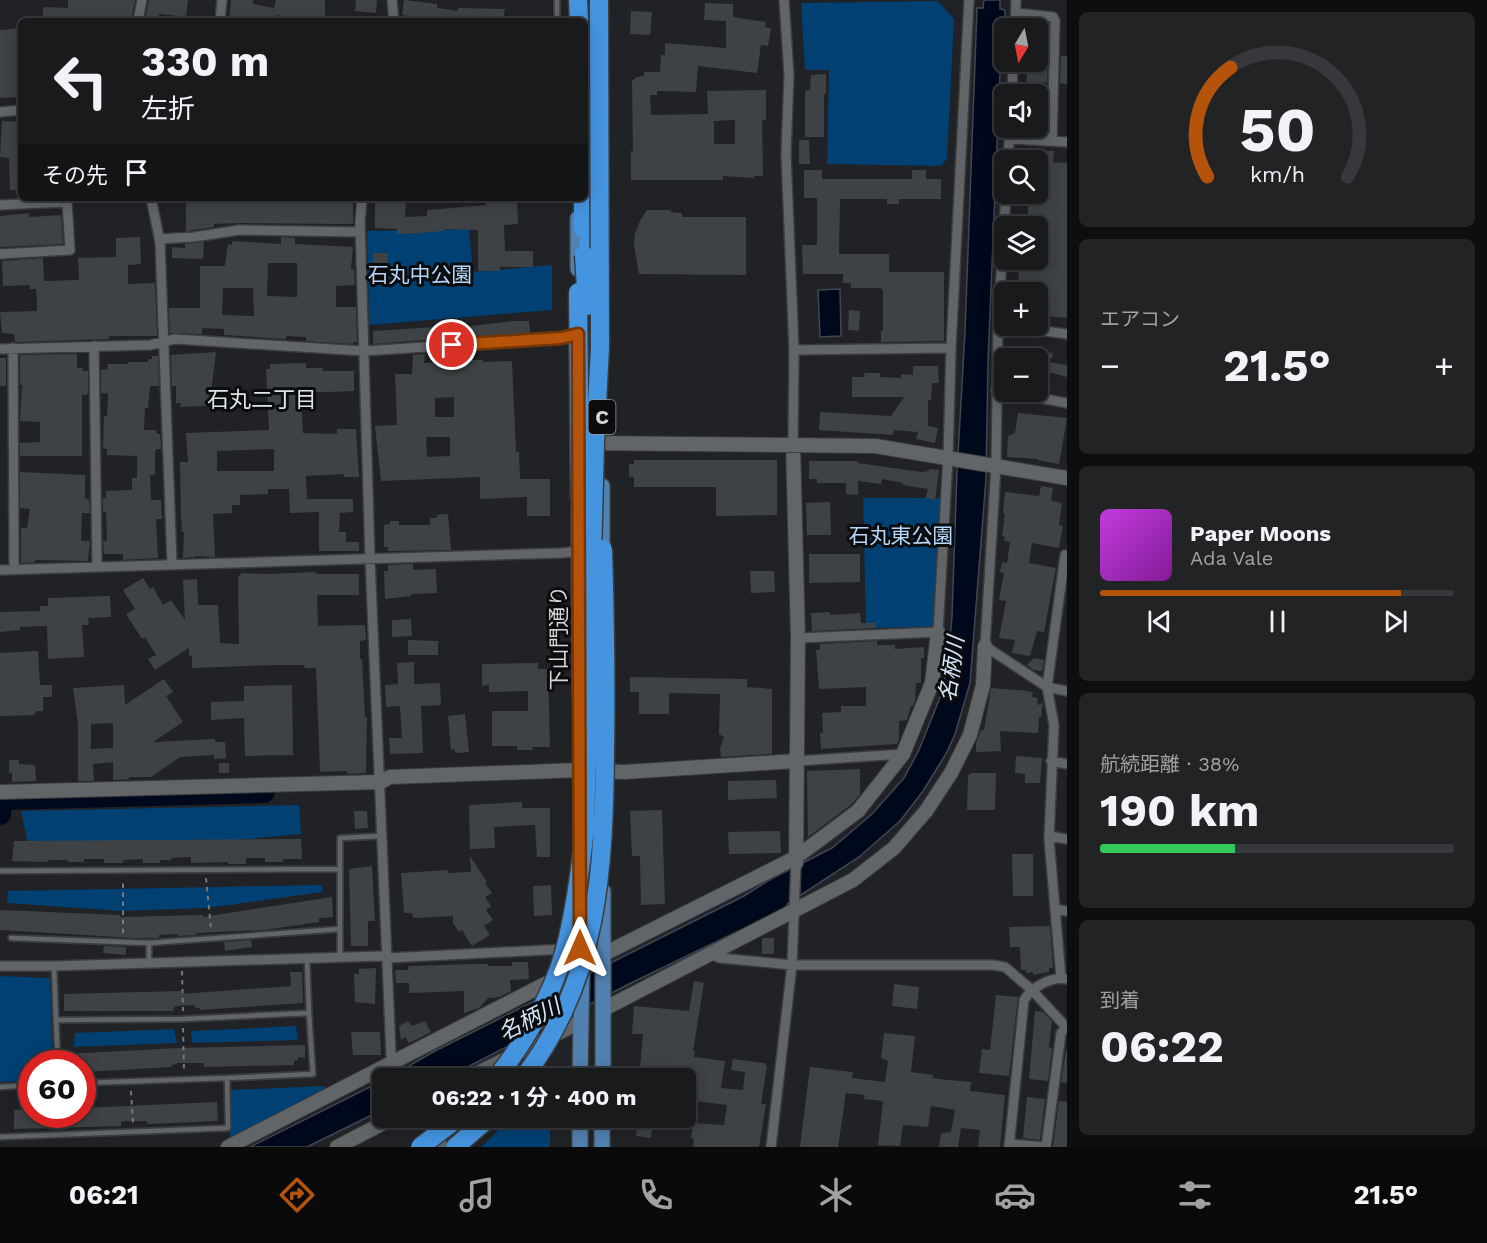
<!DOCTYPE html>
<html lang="ja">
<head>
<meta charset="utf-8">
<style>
  :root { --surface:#181a1c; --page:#212325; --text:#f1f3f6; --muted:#9fa1a3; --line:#36383b; --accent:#b45309 }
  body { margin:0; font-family:"Work Sans","Noto Sans JP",sans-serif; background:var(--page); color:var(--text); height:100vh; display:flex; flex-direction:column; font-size:22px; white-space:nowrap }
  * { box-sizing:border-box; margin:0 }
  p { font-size:20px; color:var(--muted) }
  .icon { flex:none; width:33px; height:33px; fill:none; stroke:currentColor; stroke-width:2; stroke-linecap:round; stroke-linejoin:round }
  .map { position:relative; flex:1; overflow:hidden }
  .drawer { display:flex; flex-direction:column; gap:12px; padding:12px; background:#0d0e0f; width:420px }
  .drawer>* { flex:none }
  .hud { position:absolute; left:18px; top:18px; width:570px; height:183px; border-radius:9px; box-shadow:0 3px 15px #0003,0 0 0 2px var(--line); background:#181a1c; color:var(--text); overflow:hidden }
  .needle { width:39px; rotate:190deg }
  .fabs { position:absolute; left:994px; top:18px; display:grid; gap:12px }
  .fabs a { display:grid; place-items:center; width:54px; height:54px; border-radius:9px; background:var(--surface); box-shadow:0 3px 15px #0003,0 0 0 2px var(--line); font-size:30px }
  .speed { position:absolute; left:18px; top:1050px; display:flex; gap:12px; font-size:30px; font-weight:700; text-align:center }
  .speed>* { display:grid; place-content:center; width:78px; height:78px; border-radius:50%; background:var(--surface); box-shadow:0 3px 15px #0003,0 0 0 2px var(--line); line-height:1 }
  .speed .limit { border:9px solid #d22; background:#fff; color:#111 }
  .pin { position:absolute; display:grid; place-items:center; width:51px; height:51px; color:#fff; margin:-26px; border:3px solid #fff; border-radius:50%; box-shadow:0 2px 6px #0007 }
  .me { position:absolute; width:66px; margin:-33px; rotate:0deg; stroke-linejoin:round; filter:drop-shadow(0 0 4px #0008) }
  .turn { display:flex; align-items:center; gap:21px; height:126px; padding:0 24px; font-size:27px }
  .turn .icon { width:78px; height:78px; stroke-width:2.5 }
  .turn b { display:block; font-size:42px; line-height:51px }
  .then { display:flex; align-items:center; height:57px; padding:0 24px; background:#0003; gap:12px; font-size:22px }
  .big { font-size:45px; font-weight:700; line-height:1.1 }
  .drawer .card { flex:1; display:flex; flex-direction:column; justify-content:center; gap:9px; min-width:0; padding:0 21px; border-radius:9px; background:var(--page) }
  .drawer .dial { align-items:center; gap:0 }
  .dial svg { height:156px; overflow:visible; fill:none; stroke:var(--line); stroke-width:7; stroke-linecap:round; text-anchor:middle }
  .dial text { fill:var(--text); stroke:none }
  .song { display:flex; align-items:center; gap:18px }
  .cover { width:72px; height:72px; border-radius:9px; background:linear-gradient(135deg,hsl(290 70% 55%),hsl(290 70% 35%)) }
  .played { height:6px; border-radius:3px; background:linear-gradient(90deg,var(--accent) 85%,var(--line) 85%) }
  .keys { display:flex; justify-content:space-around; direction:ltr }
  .heat { display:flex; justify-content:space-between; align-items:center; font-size:33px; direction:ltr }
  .charge { height:9px; border-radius:4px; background:linear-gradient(90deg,#34c759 38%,var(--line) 0) }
  .trip { position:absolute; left:372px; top:1068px; width:324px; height:60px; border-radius:9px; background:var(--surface); box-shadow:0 3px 15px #0003,0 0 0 2px var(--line); font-weight:700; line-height:60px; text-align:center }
  .tab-bar { display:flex; height:96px; justify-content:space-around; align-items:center; background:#0a0a0b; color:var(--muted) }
  .tab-bar .icon { width:42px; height:42px }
  .tab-bar .on { color:var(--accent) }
  .tab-bar b { font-size:27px; color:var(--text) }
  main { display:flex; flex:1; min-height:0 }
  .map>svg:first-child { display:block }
</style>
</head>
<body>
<main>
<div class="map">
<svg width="1067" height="1147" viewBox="0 0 1067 1147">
  <rect width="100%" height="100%" fill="#202225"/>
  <path fill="#004073" d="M938,1L954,19L947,159L941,166L827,164L829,70H805L801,3Z
    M469,229L473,272L552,265V310L369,325L367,231Z
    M863,498H941L933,627L866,628Z
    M299,805L301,834L31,859L21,811Z
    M322,885L323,892L207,908L121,911L7,903L8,891Z
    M0,976L50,978L53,1063L32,1064L31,1081L0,1082Z
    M296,1026L298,1040L192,1043L191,1031Z
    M174,1029L177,1043L74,1047L75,1033Z
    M324,1086L323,1095L230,1138L229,1090Z
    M511,1118H550V1147H481Z"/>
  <path fill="#00081b" stroke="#404654" stroke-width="1.5" d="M984,0H1000V9L1005,10V19L1002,24L988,361L986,478L970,683L955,734L947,752L923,791L900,821L859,857L787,904L786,908L631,983L446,1078H388L433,1052L744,896L771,879L832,848L872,814L904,778L919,750L943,690L949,652L952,616L957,472L965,332L977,8H983Z
    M840,289L841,336L820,337L818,290Z
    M382,1081V1110L307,1147H250Z"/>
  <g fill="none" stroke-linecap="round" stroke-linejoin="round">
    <path stroke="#00081b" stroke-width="22" d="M0,814L1,799L264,792"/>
  </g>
  <path fill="#3f4244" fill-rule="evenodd" d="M68,0H135L131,21H43V7L68,8Z
    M149,0H188L186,17L159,14V21H145Z
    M231,0H253V4L274,8L276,0H325V21H308L276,15L275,21H229Z
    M356,0H377L376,13L355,11Z
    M404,0L437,4V8L458,11V8L505,9L503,21H436L402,15Z
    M705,3L733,4V17L766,22L765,27L771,28L768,46L761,45L757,73L698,66L696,92L657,91V95H650L651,115L708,114L707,91L766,90V120H762L763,176H754V178L723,176V180H631V151H633L632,81L637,77L644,76V72H660L661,55H665V43L726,48V21L704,20ZM735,120V144H714V121Z
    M631,11L652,12L650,35L630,34Z
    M1038,26L1048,27L1047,83L1043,82V88L1026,87L1028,62H1038Z
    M21,28V97L0,98V30Z
    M1061,56H1067V84L1060,83Z
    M826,74V94H824V137H805V94L806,90H810L811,75Z
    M2,121L21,122V190H10L9,158L0,157Z
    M799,140H809L810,164H799Z
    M1042,151H1054L1053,162L1067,163V318L1038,315V290L1019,289L1018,260H1038V226H1027L1029,194H1038V162L1043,163Z
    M804,170H822V179H912V170H926V179H941V199H899V204H887V199H840L839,254H889V272H944V341L881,342V331H883V291L881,288H851V283H843V274H803L802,245H817V198H804Z
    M186,198H353V224L239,223L214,224V227L186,231Z
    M485,198H517L518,224L504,225L505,251H533V267H500V271H478V230L444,229V231L406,234H397V229L375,228V200L406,201L405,217L427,216V210L486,205Z
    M647,210H671L670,212L682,213V217H746V275L639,274L634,245L635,234L640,221Z
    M29,213V217L61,215L63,244L0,247V216Z
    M140,237L141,264L128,265V284L155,283L157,336H109V339L15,342L14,334L2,333L0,312L37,311V300L36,289H30V285L3,286L2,261L43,258L44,281L79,280L78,258L116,257V238Z
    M281,237L295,238V244L353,247L351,269H354L355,285L336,286V307H356L357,342H353L354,344L306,341V337L286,336V339L224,335V329L202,328V334L170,333L169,308H200V266H225L228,244L232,245V241L281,244ZM268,263H297V297L267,296ZM223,288H253L254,316L222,315Z
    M204,242L203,259L172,258V247L185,248V244Z
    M373,253H388V272H373Z
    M849,310L860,311L859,331L848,330Z
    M514,321H529L530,333L472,337L471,326Z
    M436,327L437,339L373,344V331Z
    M1018,347L1053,353L1052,358H1016Z
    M216,352L211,392H215L216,405L180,407L181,403H176V386H172L171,355Z
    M77,354V368H83V371H88V392L87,395H82V456H20V443L40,442V422L20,421L22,385H20V355Z
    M425,354L424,363L440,362L441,364H471V360H483V362L512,361L516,452H519L520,479H550V516H527V497L480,499V477L381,481L375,426L397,425L395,374H412L413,355ZM454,397V417H435V398ZM426,437H450V456L427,457Z
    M152,356H158L159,386H150L148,408H145L144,430H156L157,434H160L161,449H156L155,453V475H150L151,500H161L162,519H156L158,558L123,560V554H104L103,541H107L106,512H103V498H106V491L132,490V478H137V456L107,455V449L103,448L104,416H107L108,394L101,393V370L108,369L107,364H128V362H148V359H152Z
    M0,358H6V386H0Z
    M1038,360L1067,365V377L1048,372L1045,392L1038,391Z
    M306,363V368H323V371H354V391L301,393L303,433L337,434V429H356L359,477H344V474L306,476L307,499H353V512L340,513L339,532H346V542H359V551H319V512L290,513L289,489H268V494L240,495V505H232V513L213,514L215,557L195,556V557L183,558L184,532H182L181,518L180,462H188L186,433L269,430L266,369H270V364ZM274,449V471H217V451Z
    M913,366H938L939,383H932L931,400H928V426L938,428L935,443L916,439L918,432L894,430L893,435L819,430L820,412L891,416L904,397H852V377H865L864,373H880V377L901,378V374L913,375Z
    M1018,413L1067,418L1059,464L1037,460L1038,459L1007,457L1008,436L1015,433Z
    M634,460H777V515L716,516V487H634V477H629V464H634Z
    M809,461H858V463L921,472L929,471V469L939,470L935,500L926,498L928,487L927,489L903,485V483L882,479L881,484L858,481V495L846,494V483H817V479H809Z
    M20,472L85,475V499H89L90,513H82L81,541H90L88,561L35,560V562L21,563V528H27L30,509L20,508Z
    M1041,486L1053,488L1051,501L1062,503L1059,525L1063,526L1059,548L1032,543L1029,563L1056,568L1044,632L1037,631L1030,656L1012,653L1015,640L999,638L1006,601L999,600L1004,573L1000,572L1002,562L1007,563L1010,542L1004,541L1005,537L1002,536L1005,513H1003L1005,492L1039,496Z
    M830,502L831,535H807L806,503Z
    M448,514L451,550L388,551V547H384V525L390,524V521H399V525H430V518H437V515Z
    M809,554H860V582L809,583Z
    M413,564V570L436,569L437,593L411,594V596L385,599L384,571H388V565Z
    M750,571H774L775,592L751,593Z
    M316,572V574H359V595H317L318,626L365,625L366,640L360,641V659H362L365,717H367L366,773L347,774V771L320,772L316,668H305L304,665H277L192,668V656H189V648L155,670L148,659L156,655L145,637L142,639L126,614L135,609L123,590L143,578L150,589L153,587L163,605L171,600L185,620L183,580L197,579L198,605H218L220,643L239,644L238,577L242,573L270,574Z
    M110,596L111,617L88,618L89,625H82L84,657L48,659L47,626L20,627V630L0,632V612L40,611V606H48V598Z
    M830,612V615L860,613L861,623H876V628L812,631L811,613Z
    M411,619L412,636L392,637V620Z
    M408,640L438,641V655H408Z
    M877,641V645H895V649L924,647V658H921V683H916L915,700L913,706H911L907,720L899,721V739L897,744L821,749L820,733H823L822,713L841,712V706H866V687L819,689L816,650H820V644Z
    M38,651L40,685H52V697H43V711H36L35,715L0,716V653Z
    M1034,658L1044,660L1042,671L1033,670L1027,665Z
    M414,662V684L440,683L441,705L421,706L423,753L390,754L389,738H402L400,706L386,707L385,685L398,684L397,663Z
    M538,663V669H548L550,747H532L533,750H517V746H492V711H528V691L489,692V685L482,686V664Z
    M630,677L747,679V687L772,689V754L721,757L720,748L724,737L719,734L720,694L669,693V714H639V692H630Z
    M164,679L173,692L166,696L183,722L153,742L215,739V742H225L226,758L214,759V755L180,757L151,777H129V779L113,780V762L93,764L94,781H78V724L73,688L124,685L125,705ZM113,723V748L91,749V724Z
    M292,685L293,755L245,756L244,718L211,720V702L244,701V686Z
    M991,688L1028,691L1033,693L1032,697L1038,698L1037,705L1043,703L1041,717H1039L1038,733L1000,731L1001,751L976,752V743L981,730H984Z
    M465,714L469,752L455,753V749L451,750L448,716Z
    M1016,756L1042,758L1040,783H1025V774L1015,773Z
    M9,760H19V764L35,765L36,781L12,782V773H9Z
    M219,763H229V773H219Z
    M860,769V794L852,804L808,837L807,771Z
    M970,773H996L995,810H967L968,775H970Z
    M776,780L777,798L728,800V781Z
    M522,802V808H550V857H537L535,825L494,827L495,848L470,849L469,805Z
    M662,810L665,904L641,905L640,856H632L630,811Z
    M354,811H367L368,828L355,829Z
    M780,831L781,853L729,854L728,832Z
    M301,839L302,859H283V862H265V858H246V864H228V862L191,863V857L171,858V860H160V863H143V859L123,860V863H104V859H84V862H68V860H48L49,862L12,861L14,841Z
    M1012,854H1033V896H1013Z
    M470,856L487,882L485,883L492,893L485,897L491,906L486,910L493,920L484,926L490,935L472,946L462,930L459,932L453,923V916L413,918L412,913H404L401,873L448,870V873L471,872Z
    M372,866L375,921H368V946H351L349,869Z
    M551,885L552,915L534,916L533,886Z
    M332,897L333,917L319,918V922L264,930L196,933V935L178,936V934L159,935V938H135L0,930V910L120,915V917L203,915V917Z
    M1050,926L1053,968H1049V972L1033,975V972L1026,973V970H1021L1020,947H1010L1009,927Z
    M762,938H774V954H762Z
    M251,940L252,947L225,951L224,942Z
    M104,946L126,947V955L103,953Z
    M512,962H528L529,979L510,980L511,991L500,997L488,998L479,1008L464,1013V991L409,993V983H396L395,970H408V966L478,964H488V966H512Z
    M376,968L375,1004L355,1002L354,974H359V969Z
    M290,972H302L303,1003L200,1010V1008H195V1005L175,1006L173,1011H64V994L181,991V994L291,986Z
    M694,981L704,983L693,1051H695L694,1057L725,1061L721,1088L743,1090L745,1072L731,1070L733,1059L765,1063V1065L767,1066L761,1104H766L759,1147H693L694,1139L691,1138L693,1123L724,1125L727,1105L695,1101L698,1081L696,1076L672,1074L671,1078H639L643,1034H632L634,1006L689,1011Z
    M894,984L919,987L917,1009L892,1006Z
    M996,995L1018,997L1009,1076L979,1073L982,1049L990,1050Z
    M1035,1011L1043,1012L1052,1021L1049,1047L1052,1048L1048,1081L1029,1079Z
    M408,1021L412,1026L425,1021L431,1032L409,1043L405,1037L401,1040L399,1026Z
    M351,1032H380L381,1055H353Z
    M884,1033L915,1036L911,1072L933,1075V1078L939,1079L971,1082L970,1091L1005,1095L1000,1147H978L980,1130L961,1128L958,1147H939L941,1133L951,1132L955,1110L931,1106L928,1127L903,1125L900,1146L878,1145L883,1101L864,1099L865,1095L846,1093L838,1147H800L810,1067L853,1072L852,1078L885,1082L888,1061L881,1058Z
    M305,1045V1058L298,1057V1060L294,1061V1065L204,1067V1063H178L172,1065V1067L82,1072V1064H66V1054L178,1048Z
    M1066,1050H1067V1083L1061,1082Z
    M1027,1097L1045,1099L1040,1140L1023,1138Z
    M1059,1101L1067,1102V1147H1053Z
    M217,1102L218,1121L147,1124V1121H127L121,1122V1126L14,1129V1110L32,1109V1114H82V1108Z
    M638,1118H653L651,1138L636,1136Z"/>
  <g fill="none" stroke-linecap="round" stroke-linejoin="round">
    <defs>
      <path id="lane" d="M557,21V0
        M340,869V838L381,836
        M0,871L340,869V929
        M11,938L149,943V964
        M149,943L340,929V956
        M307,959L309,1013
        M54,966L56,1020
        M58,1064L56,1020L183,1019L309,1013L313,1074L227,1078
        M0,1087L32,1085
        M0,1137L228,1128L227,1078L82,1083"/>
      <path id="street" d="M392,0L394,21
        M784,0L789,75L786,154L794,350L793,445
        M1016,13L1053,17L1055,21L1052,141
        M138,21L142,0
        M220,21L222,0
        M1015,28L1016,0
        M1012,94L1013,62
        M0,112L21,110
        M1009,139L1067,142
        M1008,160L1010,128
        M151,198L160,242L172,564
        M362,198L360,222L370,559L391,1055L401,1078
        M0,205L67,202L70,250L0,254
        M159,239L194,237L239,230L360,232
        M998,324L1006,194
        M1005,325L998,324L996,466L985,646L1047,687L1067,691
        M1006,326L1067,334
        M94,346L97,566
        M13,348L14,569
        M0,349L150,345L175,339L364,351L561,338L578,334
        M794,350L951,348
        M996,390L1067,403
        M0,570L561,553L580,551
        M798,638L938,632L948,458L951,348L969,0
        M796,761L903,754
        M1051,761L1067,764
        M1049,836L1067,839
        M1055,909L1067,911
        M713,955L720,958L792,965H993L1005,967L1031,989L1067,1028
        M0,966H54L382,956L387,958L566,949
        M1061,978L1049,839L1054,725L1047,687L1065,555H1067
        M431,1118L441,1133L442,1147
        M1009,1144L1046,1147L1061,1033L1066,1027
        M771,1147L792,965L796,863
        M1009,1147L1024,1000C1032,987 1051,976 1067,979"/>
      <path id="secondary" d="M586,443L875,446L1067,478
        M793,445L798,638L796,863
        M0,792L381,782L390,777L580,770L624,772L796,761
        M604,954L795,858L858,811L903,754L932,683L938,632
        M604,1009L853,880L894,848L926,811L951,773L970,735L983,685L985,646
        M468,1078L580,1022
        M228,1147L582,965
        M337,1147L393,1118"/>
      <path id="primary" d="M578,269V218
        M579,506L580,695
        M602,561V486
        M580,1078L582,965L580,905
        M603,1078V891
        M580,1118V1147
        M602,1147V1118"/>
      <path id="highway" d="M578,0L579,21
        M583,198V229
        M583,270L591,234V215
        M455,1147L489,1118"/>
    </defs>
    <use href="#lane" stroke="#3b3c3e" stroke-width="8"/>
    <use href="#street" stroke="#3b3c3e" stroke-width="12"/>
    <use href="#secondary" stroke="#3b3c3e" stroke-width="16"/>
    <use href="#primary" stroke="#3b3c3e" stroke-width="18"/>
    <use href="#highway" stroke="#3b3c3e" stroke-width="21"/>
    <path stroke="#77787b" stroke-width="2" stroke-dasharray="4.5 4.5" stroke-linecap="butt" d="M206,878L211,929
      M123,933V879
      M182,971L183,1011
      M183,1028L184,1071
      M131,1091L133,1124"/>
    <use href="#lane" stroke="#626568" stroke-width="4.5"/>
    <use href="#street" stroke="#626568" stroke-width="9"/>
    <use href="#secondary" stroke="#626568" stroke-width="14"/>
    <use href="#primary" stroke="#5181b0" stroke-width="15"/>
    <use href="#highway" stroke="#4594e0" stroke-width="18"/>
    <defs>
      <path id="highway-bridge" d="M584,255L587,306
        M578,292L580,497L588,523
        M496,1078C524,1044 552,995 564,953C575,912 580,870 585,829L595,442L600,348L599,0
        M523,1078C599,980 604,868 605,749C606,682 605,616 603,549
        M420,1147L458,1118"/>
    </defs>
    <use href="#highway-bridge" stroke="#3b3c3e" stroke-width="21" stroke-linecap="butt"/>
    <use href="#highway-bridge" stroke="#4594e0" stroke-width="18"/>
  </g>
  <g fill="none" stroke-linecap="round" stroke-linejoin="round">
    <defs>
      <path id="route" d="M452,345L561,338L578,334L580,948"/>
    </defs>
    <use href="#route" stroke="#753606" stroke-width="15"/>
    <use href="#route" stroke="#b45309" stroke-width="10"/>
  </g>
  <g text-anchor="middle" stroke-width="6" stroke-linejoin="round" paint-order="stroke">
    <rect fill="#0b0c0d" stroke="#98999b" stroke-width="1.5" x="588.5" y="400" width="27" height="34" rx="4.5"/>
    <g font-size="20" font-weight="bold" fill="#d5d6d8">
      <text x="602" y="424">C</text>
    </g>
    <g font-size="21" fill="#b5d6f9" stroke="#0b0c0d">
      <text x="420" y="282">石丸中公園</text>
      <text x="901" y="543">石丸東公園</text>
    </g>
    <g font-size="21" fill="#d5d6d8" stroke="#0b0c0d">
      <text transform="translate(559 638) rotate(-90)" y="7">下山門通り</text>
    </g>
    <g font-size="22" fill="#dfe3e6" stroke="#0b0c0d">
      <text x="262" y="407">石丸二丁目</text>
    </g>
    <g font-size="22" font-style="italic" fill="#d4e5f7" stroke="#0b0c0d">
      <text transform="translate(951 669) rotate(-82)" y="8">名柄川</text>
      <text transform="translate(529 1019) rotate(-27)" y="8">名柄川</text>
    </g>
  </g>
</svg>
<div class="fabs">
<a><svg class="needle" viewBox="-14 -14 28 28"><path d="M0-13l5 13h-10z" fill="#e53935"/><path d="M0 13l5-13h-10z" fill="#9fa1a3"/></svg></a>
<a><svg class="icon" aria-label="sound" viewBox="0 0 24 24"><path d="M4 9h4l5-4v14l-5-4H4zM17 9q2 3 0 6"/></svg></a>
<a><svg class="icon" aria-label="search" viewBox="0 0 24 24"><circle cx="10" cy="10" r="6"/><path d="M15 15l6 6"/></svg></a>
<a><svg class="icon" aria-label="layers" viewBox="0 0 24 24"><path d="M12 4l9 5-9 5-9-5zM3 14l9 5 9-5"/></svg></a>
<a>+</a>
<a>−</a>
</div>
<div class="speed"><div class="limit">60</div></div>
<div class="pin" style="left:452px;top:345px;background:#d93025"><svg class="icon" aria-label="arrive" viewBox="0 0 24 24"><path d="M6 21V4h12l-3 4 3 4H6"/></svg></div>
<svg class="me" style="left:580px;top:948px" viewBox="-20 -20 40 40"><path d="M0-17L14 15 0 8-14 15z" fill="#b45309" stroke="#fff" stroke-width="4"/></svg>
<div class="trip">06:22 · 1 分 · 400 m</div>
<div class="hud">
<div class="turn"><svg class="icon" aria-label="left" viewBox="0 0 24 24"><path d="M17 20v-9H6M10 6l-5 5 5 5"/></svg><div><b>330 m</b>左折</div></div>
<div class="then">その先<svg class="icon" aria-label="arrive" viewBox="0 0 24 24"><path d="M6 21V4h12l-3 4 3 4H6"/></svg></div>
</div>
</div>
<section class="drawer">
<div class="card dial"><svg viewBox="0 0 100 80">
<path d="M14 69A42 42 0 1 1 86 69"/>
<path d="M14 69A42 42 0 0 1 26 13" stroke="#b45309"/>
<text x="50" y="56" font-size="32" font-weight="700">50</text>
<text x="50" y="72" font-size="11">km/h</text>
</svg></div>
<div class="card"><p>エアコン</p>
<div class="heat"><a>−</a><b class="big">21.5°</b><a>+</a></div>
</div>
<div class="card">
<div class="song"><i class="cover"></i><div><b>Paper Moons</b><p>Ada Vale</p></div></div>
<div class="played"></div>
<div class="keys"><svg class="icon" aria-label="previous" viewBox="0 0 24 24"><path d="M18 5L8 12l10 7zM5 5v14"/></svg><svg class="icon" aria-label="pause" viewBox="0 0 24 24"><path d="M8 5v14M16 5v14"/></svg><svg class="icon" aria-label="next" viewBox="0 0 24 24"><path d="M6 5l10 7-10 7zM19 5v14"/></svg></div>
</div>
<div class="card"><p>航続距離 · 38%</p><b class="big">190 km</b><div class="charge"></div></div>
<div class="card"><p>到着</p><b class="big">06:22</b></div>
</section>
</main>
<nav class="tab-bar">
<b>06:21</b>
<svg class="icon on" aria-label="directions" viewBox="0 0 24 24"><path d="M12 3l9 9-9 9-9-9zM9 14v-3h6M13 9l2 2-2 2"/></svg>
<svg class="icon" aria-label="music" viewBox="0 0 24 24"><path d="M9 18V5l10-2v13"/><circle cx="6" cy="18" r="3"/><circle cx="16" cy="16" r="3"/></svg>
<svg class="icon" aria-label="phone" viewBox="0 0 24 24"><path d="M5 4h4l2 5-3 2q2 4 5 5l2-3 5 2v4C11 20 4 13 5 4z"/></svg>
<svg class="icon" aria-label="climate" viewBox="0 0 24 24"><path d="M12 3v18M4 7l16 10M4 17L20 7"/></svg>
<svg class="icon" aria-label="car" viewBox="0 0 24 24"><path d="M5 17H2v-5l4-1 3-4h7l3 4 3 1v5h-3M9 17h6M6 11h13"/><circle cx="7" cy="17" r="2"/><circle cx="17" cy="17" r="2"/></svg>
<svg class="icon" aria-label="filters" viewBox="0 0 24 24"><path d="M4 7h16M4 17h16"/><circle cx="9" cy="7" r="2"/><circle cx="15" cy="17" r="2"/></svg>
<b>21.5°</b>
</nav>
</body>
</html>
